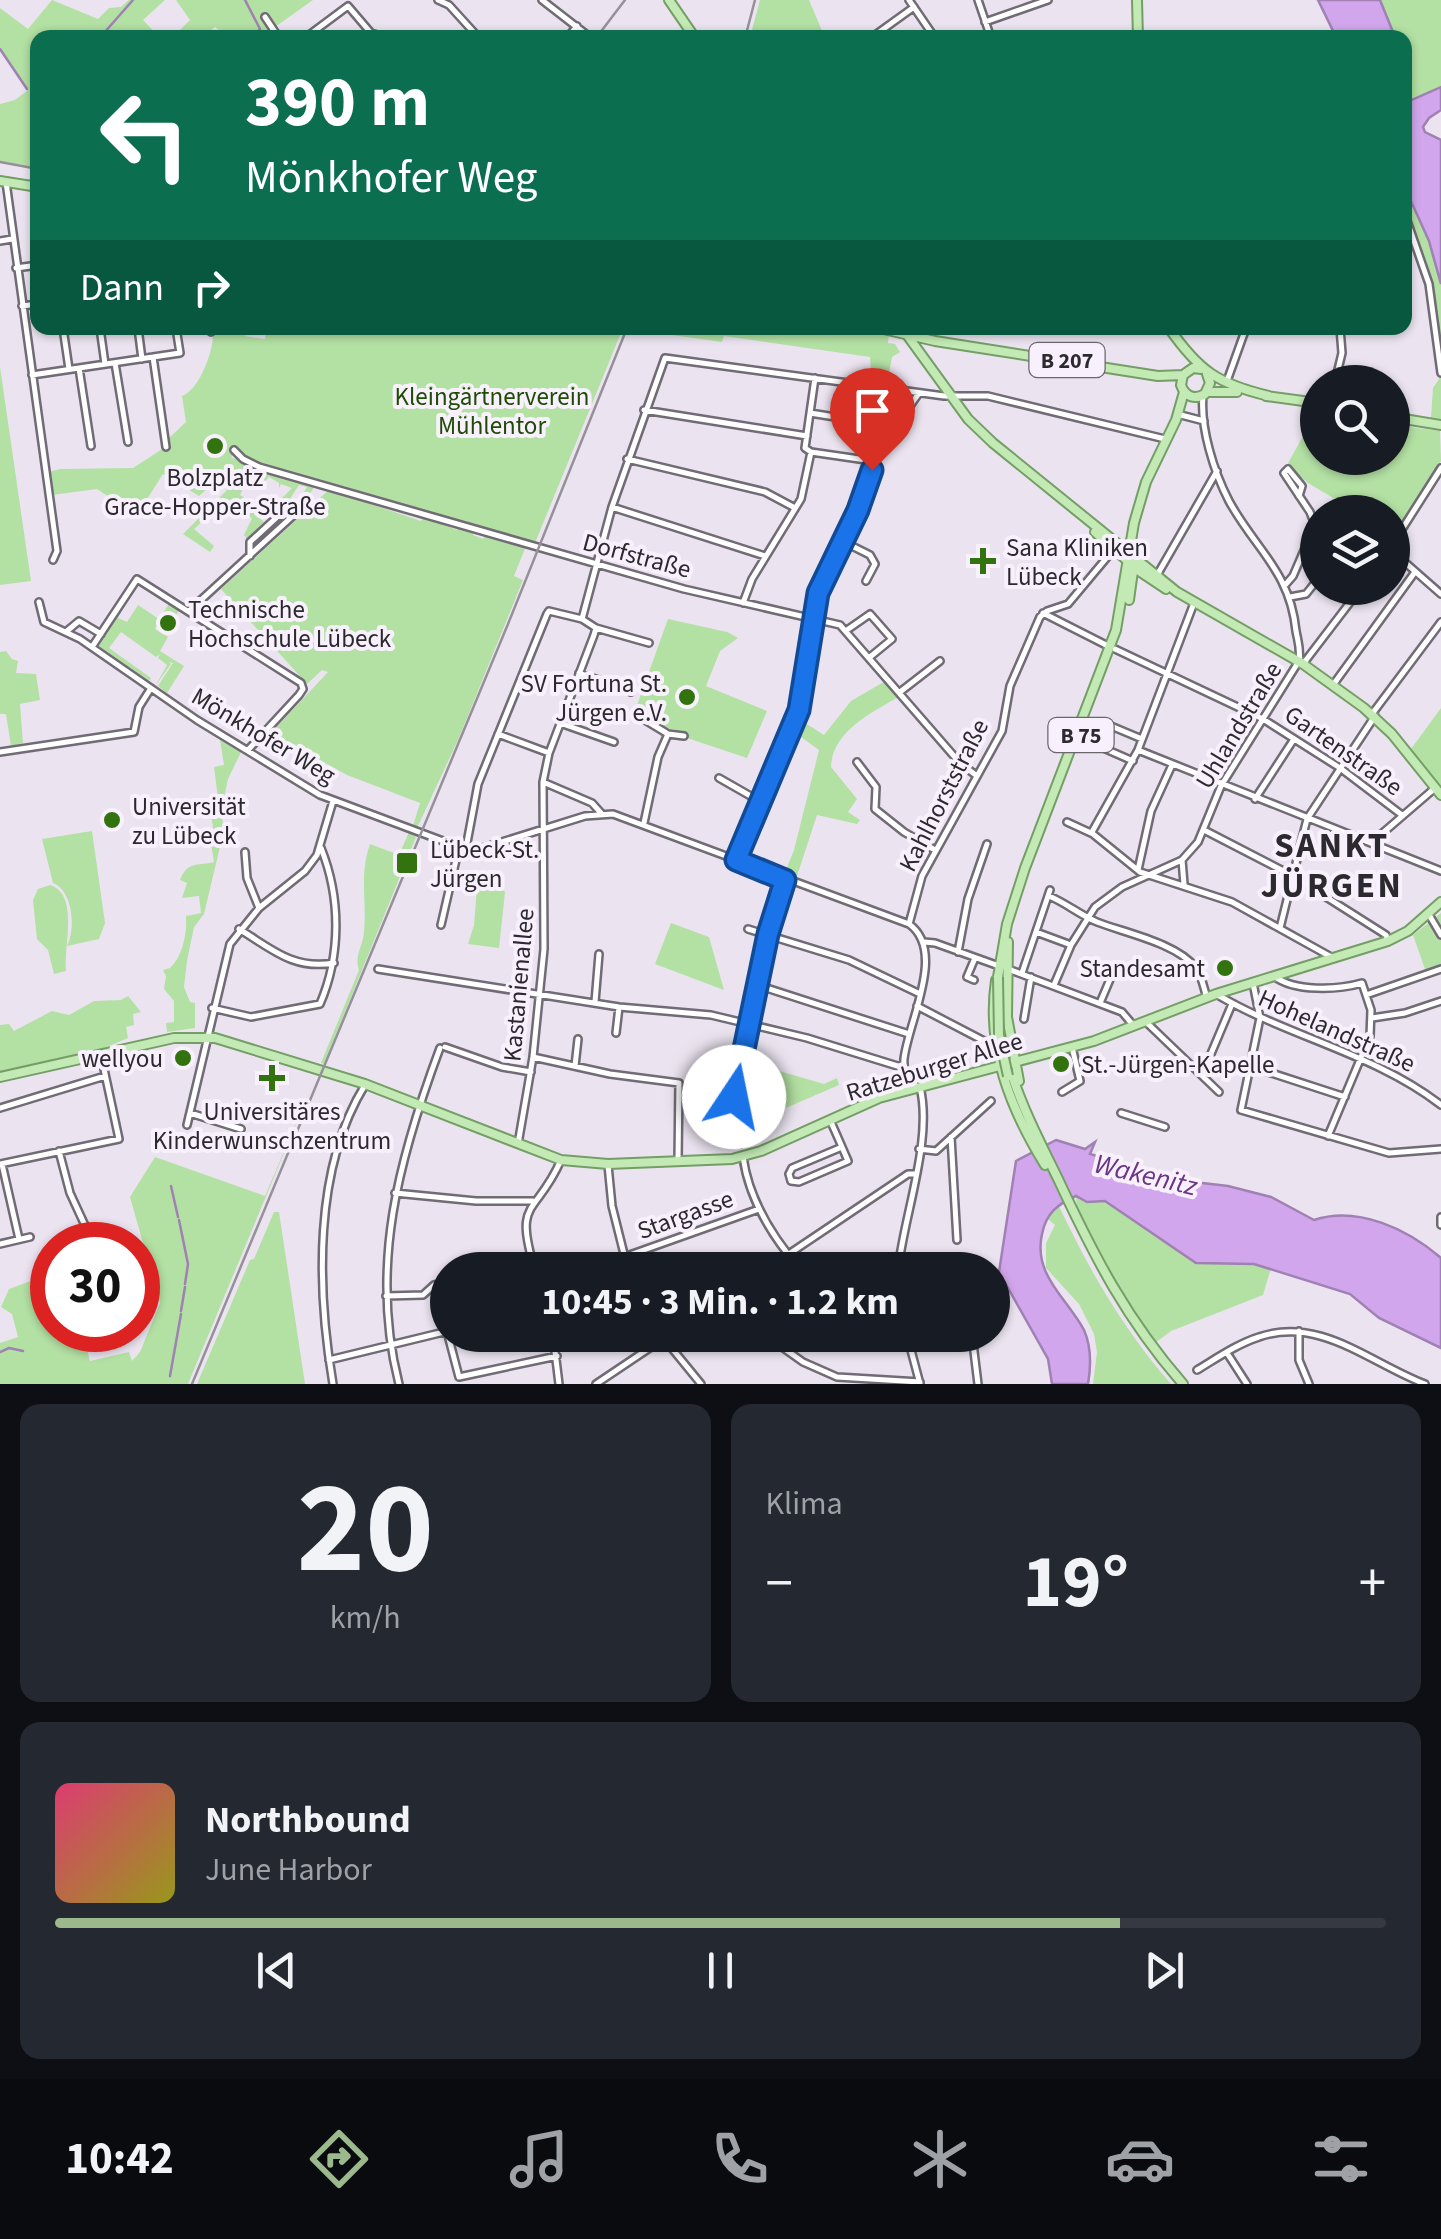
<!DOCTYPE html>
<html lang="de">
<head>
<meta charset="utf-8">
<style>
  :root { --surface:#171b24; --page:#242831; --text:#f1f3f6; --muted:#9ea1a6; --line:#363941; --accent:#9cb98e }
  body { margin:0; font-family:"Source Sans 3",sans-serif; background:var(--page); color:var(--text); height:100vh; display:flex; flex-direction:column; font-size:38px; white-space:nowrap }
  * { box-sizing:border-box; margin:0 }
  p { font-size:32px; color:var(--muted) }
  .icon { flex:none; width:55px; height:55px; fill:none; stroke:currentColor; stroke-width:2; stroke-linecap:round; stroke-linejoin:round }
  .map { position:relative; height:1384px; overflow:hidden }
  .sheet { display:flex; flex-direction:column; gap:20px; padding:20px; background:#0d0f14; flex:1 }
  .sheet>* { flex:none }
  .guide { position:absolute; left:30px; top:30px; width:1382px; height:305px; border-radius:20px; box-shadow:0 2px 8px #0004; background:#0b6e4f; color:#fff; overflow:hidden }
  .tools { position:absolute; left:1300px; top:365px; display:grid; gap:20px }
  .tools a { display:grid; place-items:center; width:110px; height:110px; border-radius:50%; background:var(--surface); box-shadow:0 2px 8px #0004; font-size:50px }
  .speed { position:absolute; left:30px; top:1222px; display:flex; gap:20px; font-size:50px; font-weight:700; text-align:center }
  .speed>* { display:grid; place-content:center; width:130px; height:130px; border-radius:50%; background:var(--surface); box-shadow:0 2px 8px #0004; line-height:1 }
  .speed .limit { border:15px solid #d22; background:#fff; color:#111 }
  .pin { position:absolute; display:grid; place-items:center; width:85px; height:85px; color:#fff; margin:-102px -42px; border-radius:50% 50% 50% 0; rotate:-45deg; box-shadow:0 0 10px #0007 }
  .pin .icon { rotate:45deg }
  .me { position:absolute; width:110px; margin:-55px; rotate:11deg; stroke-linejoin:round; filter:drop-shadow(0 0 8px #0008) }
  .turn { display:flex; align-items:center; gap:35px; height:210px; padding:0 50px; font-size:45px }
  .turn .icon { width:130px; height:130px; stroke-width:2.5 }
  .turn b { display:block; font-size:70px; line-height:85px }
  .then { display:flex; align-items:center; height:95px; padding:0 50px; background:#0003; gap:20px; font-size:38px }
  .big { font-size:75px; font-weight:700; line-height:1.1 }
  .sheet .widget { flex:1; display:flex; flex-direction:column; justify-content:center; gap:15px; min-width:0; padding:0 35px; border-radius:20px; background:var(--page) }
  .sheet .dial { align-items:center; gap:0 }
  .dial b { font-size:130px; line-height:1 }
  .song { display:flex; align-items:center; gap:30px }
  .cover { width:120px; height:120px; border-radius:15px; background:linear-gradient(135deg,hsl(340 70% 55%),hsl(60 70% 35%)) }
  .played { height:10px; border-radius:5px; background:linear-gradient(90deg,var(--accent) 80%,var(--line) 80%) }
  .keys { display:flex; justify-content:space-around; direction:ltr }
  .heat { display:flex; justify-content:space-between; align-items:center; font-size:55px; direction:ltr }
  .sheet .tiles { flex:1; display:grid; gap:20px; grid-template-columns:1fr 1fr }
  .widget:last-child { grid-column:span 2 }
  .trip { position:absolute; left:430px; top:1252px; width:580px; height:100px; border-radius:50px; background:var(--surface); box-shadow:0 2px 8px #0004; font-weight:700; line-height:100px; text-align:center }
  .menu { display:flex; height:160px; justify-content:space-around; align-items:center; background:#090b0e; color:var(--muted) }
  .menu .icon { width:70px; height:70px }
  .menu .current { color:var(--accent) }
  .menu b { font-size:45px; color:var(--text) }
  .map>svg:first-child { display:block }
</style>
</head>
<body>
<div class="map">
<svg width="1441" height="1384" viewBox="0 0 1441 1384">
  <rect width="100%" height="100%" fill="#ebe4f0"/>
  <path fill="#b3e0a3" d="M52,0L98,19L109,8L121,7L129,0H165L143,20L159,37L38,38L37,168L0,161V104L15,100L28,90L0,49V8L28,29Z
    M176,0H313L261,37H227L215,27L203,37L172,38L190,20Z
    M760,0H809L823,33L817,37H750Z
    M1380,0H1441V87L1419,99L1408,97L1411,75L1405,62V38L1395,37Z
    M1405,188L1429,241L1441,284V420L1431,418L1433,388L1439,379L1433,322L1429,319L1425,285L1405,226Z
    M231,328H256L244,336L265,339L266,328H623L535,543L467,524L466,520L463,523L346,489L345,485L343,488L247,460L238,448L231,458L238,459L249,468L308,484L309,487L315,486L309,495L304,492L307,487L299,485L291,497L300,505L298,507L280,500L292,488L281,484L279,488V483L269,477L264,483L252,475L247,477L240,468L231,481L243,489L240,495L247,500L246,505L264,522L247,539L244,535L252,518L225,502L194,529L214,546L210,552L183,534L227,490L218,479L199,496L163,474L137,515L97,489L52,495L48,472L60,469L133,468L167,446L166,441L186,422L182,396C200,389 214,350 213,332Z
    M666,328L836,330L822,328L868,329L852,330L889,334L888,343L895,344L900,352L892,357L889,373L871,371L870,357L724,336L722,342L672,335Z
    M0,367L31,581L0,585Z
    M1305,414L1317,416L1318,458H1392L1393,425L1440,431L1441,461L1393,539L1392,512H1322L1330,507L1335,511L1340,502L1308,483L1287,465L1303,436Z
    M329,490L421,521L424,517L457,530L458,527L473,531V535L483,539L486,535L526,546L514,576L523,580L458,740L417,828L413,826L420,803L347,775L271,733L328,672L322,670L307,684L221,589L304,513L301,508L305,511Z
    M135,587L118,618L127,622L138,605L159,619L170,602L180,609L169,626L160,621L155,629L168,637L160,651L184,666L167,693L158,686L173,663L169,662L171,664L156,685L167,665L158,658L160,654L156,657L121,632L109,648L151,678L149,681L99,646Z
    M668,619L727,632L738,638L720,651L706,686L767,711L747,758L684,737L686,732L666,728L636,708Z
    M6,651L12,659L18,661L16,673L36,674L40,700L20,704L23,743L11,746L6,714H0V652Z
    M887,680L900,696C873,712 832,731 831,767L857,799L848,812L860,820L857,824L817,815L796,879L784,875L794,850L819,750L794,732L799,719L824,735L851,701Z
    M1441,708V787L1411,749Z
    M220,740L241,752L228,779L221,812L224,830L204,914L194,927L187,961L184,987L190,1002L195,1003V1028L167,1032L166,1023L174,1022V1001L164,989L166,976L163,970L170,968C183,956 187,934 186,916L201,913L199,896L182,898L187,883L180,880C187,861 198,866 214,862L211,844L216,843L208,800L218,798L214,767L224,765Z
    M92,831L105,923L99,939L67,946C76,928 73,891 53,883L42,839Z
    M409,832L416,837L324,1064L321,1063L359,970C354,956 363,946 364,932C367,900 359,876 370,844L399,855Z
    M478,876L490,879L505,892L499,948L468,944L474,925Z
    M50,885C80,895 63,947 66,971L54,974L48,950L37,939L33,900L38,889Z
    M1441,913V966L1426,972L1413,935Z
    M671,923L709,937L724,990L655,964Z
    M128,996L141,1012L133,1014L134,1025L126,1027L128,1038L102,1049L0,1071V1025L9,1024L14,1031L52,1011L69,1015L94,1001L121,1000Z
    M769,1068L824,1084L837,1078L839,1085L774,1113L765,1084Z
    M316,1076L188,1384H0V1343L18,1337L12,1314L1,1307L9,1289L52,1273V1330H89L83,1335L90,1361L129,1352L132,1361L140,1352L160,1303L130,1197L155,1157L265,1196Z
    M1076,1196L1087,1202L1105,1200L1196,1263L1254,1264L1271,1268L1263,1295L1171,1331L1155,1343C1132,1311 1076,1234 1076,1196Z
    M1058,1204C1089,1270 1123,1329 1171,1384H1093L1097,1352L1094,1334L1079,1304L1046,1268V1243L1055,1225L1047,1218Z
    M274,1212H279L305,1384H197L250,1260L254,1259Z"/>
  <path fill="#d2a6ec" stroke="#a081b3" stroke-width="2.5" d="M1318,0H1380L1395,37H1336Z
    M1405,62L1411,75L1407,91L1412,100L1441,87V110L1429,118L1423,127L1425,132L1441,140V284L1429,241L1405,188Z
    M1056,1140L1085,1149L1095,1142L1090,1154L1177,1180L1228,1186L1271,1197L1314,1220C1358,1205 1409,1230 1441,1258V1348L1379,1318L1350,1294L1254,1264L1196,1263L1105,1201L1087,1202L1076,1196C1058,1204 1046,1213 1042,1234C1033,1275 1066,1297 1084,1330C1091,1346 1091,1367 1088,1384H1052L1048,1359L999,1272L1016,1161Z"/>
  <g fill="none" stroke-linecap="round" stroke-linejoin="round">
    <path stroke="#a081b3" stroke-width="2.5" d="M245,0L260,29L253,38
      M104,33L133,0
      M0,49L27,89
      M171,1186L178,1217
      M179,1220L188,1264L185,1284
      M181,1311L185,1287
      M0,1352L9,1348L23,1351
      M170,1376L181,1314"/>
    <defs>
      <path id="minor" d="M438,0L449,5L479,38
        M542,0L591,38
        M909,0L935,38
        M978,0L991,38
        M265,17L279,38
        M985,22L1048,0
        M305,38L348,6L371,33L387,38
        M567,38L577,26
        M871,38L914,7
        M6,182L57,551L53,560
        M1405,215L1429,284L1441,373
        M0,241L12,239
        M16,268L38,265
        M22,306L38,304
        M63,328L69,369
        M100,328L105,364
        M138,328L142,359
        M211,328V332
        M153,357L166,447
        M115,363L128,442
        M79,368L91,446
        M32,375L180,353L176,328
        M815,378L805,448L811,452L873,461
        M1227,381L1246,328
        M1335,382L1342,353L1340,328
        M644,410L807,436
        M810,413L854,420
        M1181,415L1204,421
        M234,450L243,459L259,467L684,589L840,625L960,763L977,776
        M627,459L765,492L795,508
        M1288,469L1302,486L1299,496
        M612,507L765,556
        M842,541L870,555L875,564L866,581
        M1392,545L1441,468
        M1392,551L1441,594
        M1156,577L1217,471
        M1286,584L1293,576L1315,525L1310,512L1284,473L1288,469
        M1290,597L1306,594L1318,579
        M39,602L44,622L80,639L197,720L320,795L459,847L476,850L585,816L613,814L909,924C947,951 908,1022 904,1059C903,1070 907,1080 910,1090
        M743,603L752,579L801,499L811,452
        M189,611L296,513L297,511L289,506L250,542V556
        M1043,613L1110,647
        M596,628L649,643
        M847,630L870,614L892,639L870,657
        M67,631L79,621L101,634
        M92,647L137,579L301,683L303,689L299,695L248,750
        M1115,649L1263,719L1340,768L1402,815
        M1303,664L1361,588
        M579,673L631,692
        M1333,685L1415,572
        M900,692L940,661
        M1372,714L1441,622
        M640,717L668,734L684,736
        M560,723L614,742
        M498,734L549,753
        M1138,750L1441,871
        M0,752L134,732L139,707L151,688
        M1133,761L1101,747L1111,726L1142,739
        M857,762L876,787L875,809L904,832L935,850
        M719,778L761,802
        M543,782L592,803L601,813
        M1255,799L1294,739
        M1067,822L1093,834L1140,872L1232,902L1333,958
        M644,823L658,757L668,734
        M1204,830L1293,876L1386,935L1388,941
        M1092,832L1138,750L1194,603
        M1371,843L1435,788
        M466,848L478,784L547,614L549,611L582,619
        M245,852L247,878L259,908
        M737,859L799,711L818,593L864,496L874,458L919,393
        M1182,860L1184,884
        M1138,870L1151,811L1172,765
        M1049,896C1066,903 1080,915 1097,922C1125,933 1177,943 1196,968C1202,976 1204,989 1207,998
        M1428,913L1441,935
        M909,924L922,876L1002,731L1010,686L1040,617L1047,611L1068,604L1114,549
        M441,925L459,847
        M1280,928L1307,819L1375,716
        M239,929C272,949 293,970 334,963
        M748,929L849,960L920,994
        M1036,932L1071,945
        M924,942L935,943L999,966
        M958,952L968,899L987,844
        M378,969L619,1007L711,1015L807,1038L904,1068
        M1008,969L1122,1012L1133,1025
        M1022,973L1050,890
        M1274,976C1294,992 1338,990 1362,983L1371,1010L1370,1036L1328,1136
        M974,980L967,977L975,958
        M1253,983L1260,1018L1241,1110L1389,1153L1441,1149
        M757,985L909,1034
        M1054,985L1071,945L1095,907L1122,887L1182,860L1198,842L1221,786L1299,661C1301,650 1298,642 1296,631C1290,571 1255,549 1229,501C1214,472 1200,428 1203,395
        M1216,994C1288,1037 1374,1053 1441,1105
        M1366,995L1441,969
        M595,1002L599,954
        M1100,1003L1111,977
        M917,1006L986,1042
        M212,1008L251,1017L320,1004C341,955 341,898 321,848
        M1372,1018L1405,1013L1441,1001
        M1024,1019L1031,977
        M1145,1021L1219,1092
        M616,1033L619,1007
        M445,1047L502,1067L531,1072
        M533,1057L610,1074L679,1083L678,1161
        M575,1066L578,1039
        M1250,1066L1345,1097
        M1202,1075L1232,1004
        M1062,1092L1080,1081L1072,1047
        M0,1108L105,1076
        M190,1113L241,1129
        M1121,1113L1165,1127
        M830,1120C836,1133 842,1147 848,1161L799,1182L791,1181L789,1174L792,1168L842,1147
        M187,1125L230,944L259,908L305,871L317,855L333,801
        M951,1137L957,1240
        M518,1144L533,1057L544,949L543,782L549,753L594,635L596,628L582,619L612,507L665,358L944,396H988L1165,439
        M741,1144L734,1089L768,933L785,880
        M919,1149L936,1151L991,1101
        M59,1151L70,1193L94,1245
        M743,1157C749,1200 773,1238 801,1270
        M0,1164L119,1139L101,1055
        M2,1164L19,1239
        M608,1165L612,1206L628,1270
        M395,1193L476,1201H533
        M1441,1217V1225
        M0,1244L30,1237
        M624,1257L759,1209
        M936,1264L943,1270
        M498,1270L533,1262
        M535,1270C513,1198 536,1217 561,1160
        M765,1270L908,1174H915
        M898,1270C904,1215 933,1140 920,1087
        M386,1296L423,1295L434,1285L448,1282
        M1299,1331V1360L1309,1384
        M448,1335L459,1377L557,1356
        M553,1335L559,1384
        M661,1335L701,1384
        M765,1335L803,1362L837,1377L920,1382
        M907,1335L920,1384
        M972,1335L978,1384
        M1227,1353L1247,1384
        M329,1360L448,1331
        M1197,1370C1217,1358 1237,1344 1259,1337C1320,1316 1370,1363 1425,1384
        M333,1384C317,1290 313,1169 365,1085
        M399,1384C369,1267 399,1158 440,1048
        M596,1384L669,1335"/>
      <path id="major" d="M669,0L695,38
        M1137,0L1138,38
        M0,181L38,187
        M879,328L935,341L1158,376L1183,375
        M902,328L968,419L993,443L1177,592L1303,664L1364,708L1392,734L1441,795
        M1169,328C1199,371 1218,384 1269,396
        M1201,369L1193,368L1183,375L1181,385C1185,397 1195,400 1205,394L1210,383L1207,374
        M1207,392H1237
        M1266,396L1318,403
        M1392,417L1441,425
        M1095,532L1139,571L1166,589
        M1129,600L1134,564
        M1008,942L1007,1017L1019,1081
        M998,977L1007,924L1025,868L1116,630L1134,523L1146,482L1176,420L1184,392
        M996,980C986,1048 1010,1108 1045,1165
        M1012,1075C1024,1112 1042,1146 1059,1181C1095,1258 1127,1320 1183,1384
        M0,1077L174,1038H215L365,1084L561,1160L608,1164L732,1159L761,1151L879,1098L1094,1041L1216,994L1388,941L1408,931L1441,902"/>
    </defs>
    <use href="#minor" stroke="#716b75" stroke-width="10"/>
    <use href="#major" stroke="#749e66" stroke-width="12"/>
    <use href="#minor" stroke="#fff" stroke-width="5"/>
    <use href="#major" stroke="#c3eab5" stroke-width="8"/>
    <path stroke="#959099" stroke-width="2.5" d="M596,38L625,0
      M745,38L755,0
      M0,162L38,169
      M192,1384L508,624L627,328"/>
    <defs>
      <path id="major-bridge" d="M998,977L999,1035L1008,1076"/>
    </defs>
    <use href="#major-bridge" stroke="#749e66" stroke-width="12" stroke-linecap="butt"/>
    <use href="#major-bridge" stroke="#c3eab5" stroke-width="8"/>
  </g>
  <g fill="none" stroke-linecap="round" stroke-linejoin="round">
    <defs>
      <path id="route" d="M734,1097L768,934L785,880L736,860L799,710L818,593L858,510L872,470"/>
    </defs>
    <use href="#route" stroke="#114b97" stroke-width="25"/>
    <use href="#route" stroke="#1a73e8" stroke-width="18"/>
  </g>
  <g fill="#33730f" stroke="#f8f1fd" stroke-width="4">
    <circle cx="215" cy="446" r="10"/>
    <path d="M978 546h10v10h10v10h-10v10h-10v-10h-10v-10h10z"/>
    <circle cx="168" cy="623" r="10"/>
    <circle cx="687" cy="697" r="10"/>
    <circle cx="112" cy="820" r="10"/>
    <rect x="395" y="851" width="24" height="24" rx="5"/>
    <circle cx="1225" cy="968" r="10"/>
    <circle cx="183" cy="1058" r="10"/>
    <circle cx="1061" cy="1064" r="10"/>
    <path d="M267 1063h10v10h10v10h-10v10h-10v-10h-10v-10h10z"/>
  </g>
  <g text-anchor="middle" stroke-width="8" stroke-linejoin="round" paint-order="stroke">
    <g fill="#f8f1fd" stroke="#6a666d" stroke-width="2.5">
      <rect x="1029.5" y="343" width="75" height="34" rx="8"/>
      <rect x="1048.5" y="718" width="65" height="34" rx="8"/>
    </g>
    <g font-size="22" font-weight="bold" fill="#2d2a2f">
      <text x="1067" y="368">B 207</text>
      <text x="1081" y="743">B 75</text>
    </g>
    <g font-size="25" fill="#1e4c04" stroke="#f8f1fd">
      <text x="492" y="405">Kleingärtnerverein<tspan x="492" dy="29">Mühlentor</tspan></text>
    </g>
    <g font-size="25" fill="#2d2a2f" stroke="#f8f1fd" text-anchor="start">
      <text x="215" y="486" text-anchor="middle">Bolzplatz<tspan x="215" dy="29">Grace-Hopper-Straße</tspan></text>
      <text x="1006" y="556">Sana Kliniken<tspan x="1006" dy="29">Lübeck</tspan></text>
      <text x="188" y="618">Technische<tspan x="188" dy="29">Hochschule Lübeck</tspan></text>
      <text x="667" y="692" text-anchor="end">SV Fortuna St.<tspan x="667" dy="29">Jürgen e.V.</tspan></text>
      <text x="132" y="815">Universität<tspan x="132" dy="29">zu Lübeck</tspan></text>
      <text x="430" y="858">Lübeck-St.<tspan x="430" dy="29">Jürgen</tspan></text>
      <text x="1205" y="977" text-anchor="end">Standesamt</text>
      <text x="163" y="1067" text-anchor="end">wellyou</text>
      <text x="1081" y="1073">St.-Jürgen-Kapelle</text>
      <text x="272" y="1120" text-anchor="middle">Universitäres<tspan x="272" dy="29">Kinderwunschzentrum</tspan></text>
    </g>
    <g font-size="25" fill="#2d2a2f" stroke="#f8f1fd">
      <text transform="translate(637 555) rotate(15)" y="9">Dorfstraße</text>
      <text transform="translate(1238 725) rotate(-59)" y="9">Uhlandstraße</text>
      <text transform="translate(264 735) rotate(31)" y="9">Mönkhofer Weg</text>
      <text transform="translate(1344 750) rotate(35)" y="9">Gartenstraße</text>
      <text transform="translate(943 795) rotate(-63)" y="9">Kahlhorststraße</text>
      <text transform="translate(518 985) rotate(-85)" y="9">Kastanienallee</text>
      <text transform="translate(1337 1030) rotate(24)" y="9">Hohelandstraße</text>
      <text transform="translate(934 1066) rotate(-17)" y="9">Ratzeburger Allee</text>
      <text transform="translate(685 1214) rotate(-20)" y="9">Stargasse</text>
    </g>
    <g font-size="28" font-style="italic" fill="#6b3586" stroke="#f8f1fd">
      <text transform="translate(1146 1174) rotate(13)" y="10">Wakenitz</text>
    </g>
    <g font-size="35" font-weight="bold" letter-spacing="2.5" fill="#2d2a2f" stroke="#f8f1fd">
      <text x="1332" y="857">SANKT<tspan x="1332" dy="40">JÜRGEN</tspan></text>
    </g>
  </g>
</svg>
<div class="tools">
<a><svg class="icon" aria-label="search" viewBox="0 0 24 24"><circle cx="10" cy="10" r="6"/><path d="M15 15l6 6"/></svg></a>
<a><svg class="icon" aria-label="layers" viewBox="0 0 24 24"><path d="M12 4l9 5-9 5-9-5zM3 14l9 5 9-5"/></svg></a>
</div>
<div class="speed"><div class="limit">30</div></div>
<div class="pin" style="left:872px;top:470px;background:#d93025"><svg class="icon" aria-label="arrive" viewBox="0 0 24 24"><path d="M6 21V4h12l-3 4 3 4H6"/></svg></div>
<svg class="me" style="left:734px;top:1097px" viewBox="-20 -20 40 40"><circle r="19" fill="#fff"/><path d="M0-13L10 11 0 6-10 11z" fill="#1a73e8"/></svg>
<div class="trip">10:45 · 3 Min. · 1.2 km</div>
<div class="guide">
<div class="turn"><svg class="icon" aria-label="left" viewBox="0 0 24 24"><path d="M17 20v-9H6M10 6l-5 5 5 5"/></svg><div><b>390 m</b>Mönkhofer Weg</div></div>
<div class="then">Dann<svg class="icon" aria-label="right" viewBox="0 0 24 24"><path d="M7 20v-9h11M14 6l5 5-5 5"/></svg></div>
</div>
</div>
<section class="sheet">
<div class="tiles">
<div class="widget dial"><b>20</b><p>km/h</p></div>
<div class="widget"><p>Klima</p>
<div class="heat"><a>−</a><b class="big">19°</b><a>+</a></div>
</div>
<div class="widget">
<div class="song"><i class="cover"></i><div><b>Northbound</b><p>June Harbor</p></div></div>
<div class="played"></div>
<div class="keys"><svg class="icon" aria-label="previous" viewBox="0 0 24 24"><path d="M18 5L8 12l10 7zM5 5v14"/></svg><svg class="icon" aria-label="pause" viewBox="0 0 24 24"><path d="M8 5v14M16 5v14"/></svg><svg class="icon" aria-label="next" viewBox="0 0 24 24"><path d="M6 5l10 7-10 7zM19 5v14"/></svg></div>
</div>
</div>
</section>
<nav class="menu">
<b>10:42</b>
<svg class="icon current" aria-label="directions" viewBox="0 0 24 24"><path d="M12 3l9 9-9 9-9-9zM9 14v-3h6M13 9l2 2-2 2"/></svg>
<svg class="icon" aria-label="music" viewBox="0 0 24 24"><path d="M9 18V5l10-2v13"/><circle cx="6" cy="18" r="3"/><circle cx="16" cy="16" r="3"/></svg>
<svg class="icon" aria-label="phone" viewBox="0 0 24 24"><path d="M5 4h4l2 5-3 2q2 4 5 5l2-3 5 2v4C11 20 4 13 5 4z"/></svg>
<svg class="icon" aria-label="climate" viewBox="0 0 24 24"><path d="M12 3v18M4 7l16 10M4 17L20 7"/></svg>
<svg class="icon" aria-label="car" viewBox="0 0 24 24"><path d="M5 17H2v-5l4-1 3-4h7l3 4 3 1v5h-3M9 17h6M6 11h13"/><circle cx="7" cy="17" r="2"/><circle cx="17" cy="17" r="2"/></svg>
<svg class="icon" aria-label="filters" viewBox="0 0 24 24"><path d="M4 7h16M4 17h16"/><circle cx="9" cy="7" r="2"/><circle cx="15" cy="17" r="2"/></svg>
</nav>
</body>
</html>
